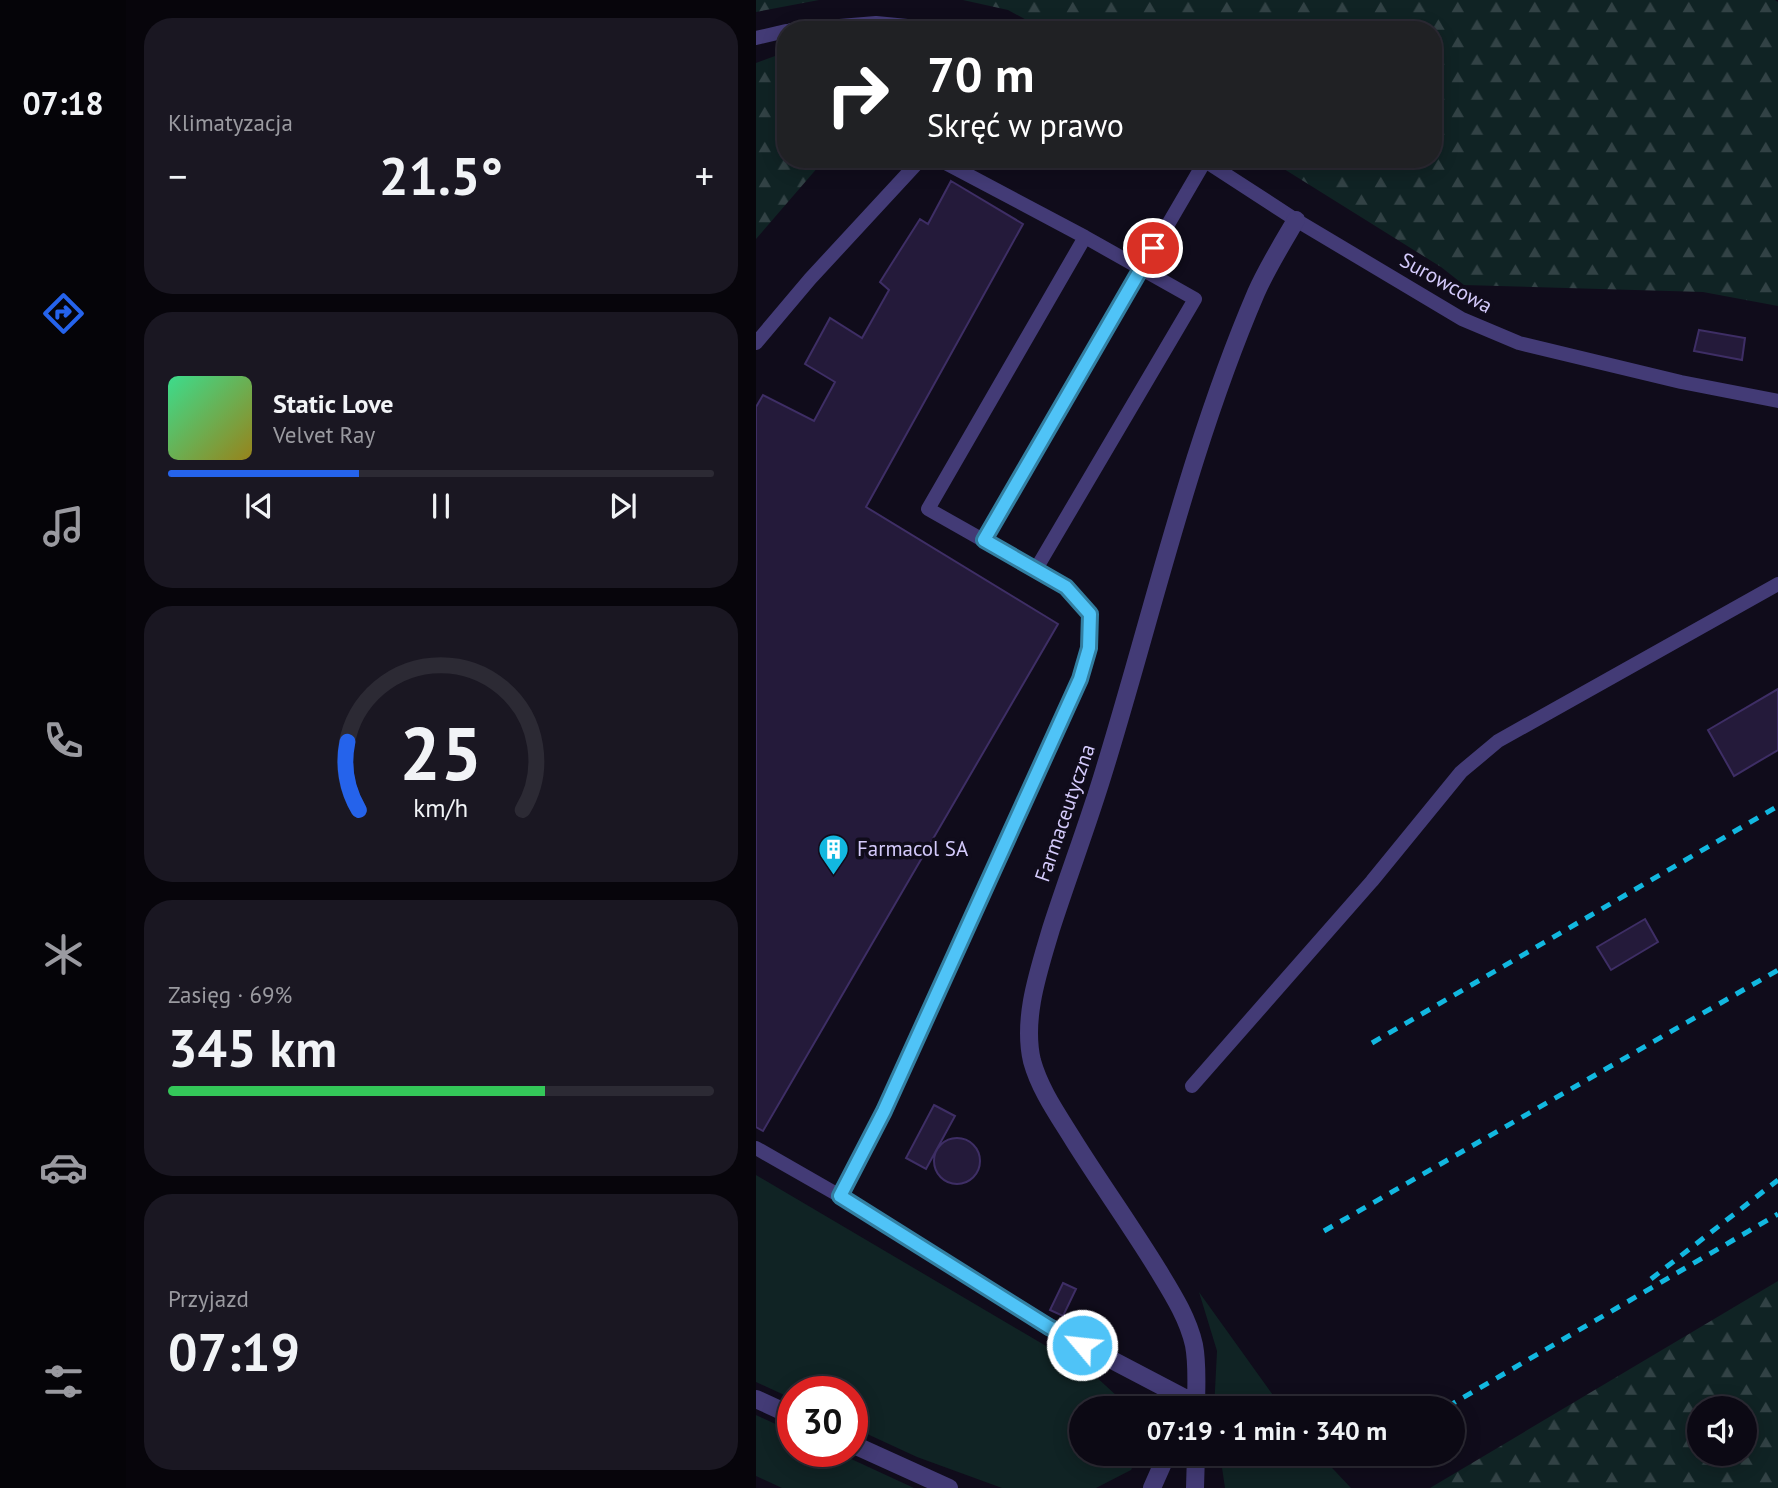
<!DOCTYPE html>
<html lang="pl">
<head>
<meta charset="utf-8">
<style>
  :root { --surface:#0c0914; --page:#1a1722; --text:#f1f3f6; --muted:#9a9aa0; --line:#2c2a34; --accent:#2563eb }
  body { margin:0; font-family:"PT Sans",sans-serif; background:var(--page); color:var(--text); height:100vh; display:flex; flex-direction:column; font-size:26px; white-space:nowrap }
  * { box-sizing:border-box; margin:0 }
  p { font-size:23px; color:var(--muted) }
  .icon { flex:none; width:38px; height:38px; fill:none; stroke:currentColor; stroke-width:2; stroke-linecap:round; stroke-linejoin:round }
  .map { position:relative; flex:1; overflow:hidden }
  .side { display:flex; flex-direction:column; gap:18px; padding:18px; background:#07050b; width:630px }
  .side>* { flex:none }
  .top-card { position:absolute; left:21px; top:21px; width:665px; height:147px; border-radius:28px; box-shadow:0 4px 18px #0003,0 0 0 2px var(--line); background:#202124; color:#fff; overflow:hidden }
  .fabs { position:absolute; left:931px; top:1396px; display:grid; gap:14px }
  .fabs a { display:grid; place-items:center; width:70px; height:70px; border-radius:50%; background:var(--surface); box-shadow:0 4px 18px #0003,0 0 0 2px var(--line); font-size:35px }
  .speed { position:absolute; left:21px; top:1376px; display:flex; gap:14px; font-size:35px; font-weight:700; text-align:center }
  .speed>* { display:grid; place-content:center; width:91px; height:91px; border-radius:50%; background:var(--surface); box-shadow:0 4px 18px #0003,0 0 0 2px var(--line); line-height:1 }
  .speed .limit { border:10px solid #d22; background:#fff; color:#111 }
  .pin { position:absolute; display:grid; place-items:center; width:60px; height:60px; color:#fff; margin:-30px; border:4px solid #fff; border-radius:50%; box-shadow:0 2px 7px #0007 }
  .me { position:absolute; width:77px; margin:-38px; rotate:298deg; stroke-linejoin:round; filter:drop-shadow(0 0 5px #0008) }
  .turn { display:flex; align-items:center; gap:24px; height:147px; padding:0 35px; font-size:32px }
  .turn .icon { width:91px; height:91px; stroke-width:2.5 }
  .turn b { display:block; font-size:49px; line-height:60px }
  .big { font-size:52px; font-weight:800; line-height:1.1 }
  .side .widget { flex:1; display:flex; flex-direction:column; justify-content:center; gap:10px; min-width:0; padding:0 24px; border-radius:28px; background:var(--page) }
  .side .dial { align-items:center; gap:0 }
  .dial svg { height:182px; overflow:visible; fill:none; stroke:var(--line); stroke-width:7; stroke-linecap:round; text-anchor:middle }
  .dial text { fill:var(--text); stroke:none }
  .song { display:flex; align-items:center; gap:21px }
  .cover { width:84px; height:84px; border-radius:10px; background:linear-gradient(135deg,hsl(150 70% 55%),hsl(50 70% 35%)) }
  .played { height:7px; border-radius:4px; background:linear-gradient(90deg,var(--accent) 35%,var(--line) 35%) }
  .keys { display:flex; justify-content:space-around; direction:ltr }
  .heat { display:flex; justify-content:space-between; align-items:center; font-size:38px; direction:ltr }
  .charge { height:10px; border-radius:5px; background:linear-gradient(90deg,#34c759 69%,var(--line) 0) }
  .trip { position:absolute; left:313px; top:1396px; width:396px; height:70px; border-radius:35px; background:var(--surface); box-shadow:0 4px 18px #0003,0 0 0 2px var(--line); font-weight:800; line-height:70px; text-align:center }
  main { display:flex; flex:1; min-height:0 }
  .menu { display:flex; flex-direction:column; width:126px; justify-content:space-around; align-items:center; background:#050408; color:var(--muted) }
  .menu .icon { width:49px; height:49px }
  .menu .active { color:var(--accent) }
  .menu b { font-size:32px; color:var(--text) }
  .map>svg:first-child { display:block }
</style>
</head>
<body>
<main>
<nav class="menu">
<b>07:18</b>
<svg class="icon active" aria-label="directions" viewBox="0 0 24 24"><path d="M12 3l9 9-9 9-9-9zM9 14v-3h6M13 9l2 2-2 2"/></svg>
<svg class="icon" aria-label="music" viewBox="0 0 24 24"><path d="M9 18V5l10-2v13"/><circle cx="6" cy="18" r="3"/><circle cx="16" cy="16" r="3"/></svg>
<svg class="icon" aria-label="phone" viewBox="0 0 24 24"><path d="M5 4h4l2 5-3 2q2 4 5 5l2-3 5 2v4C11 20 4 13 5 4z"/></svg>
<svg class="icon" aria-label="climate" viewBox="0 0 24 24"><path d="M12 3v18M4 7l16 10M4 17L20 7"/></svg>
<svg class="icon" aria-label="car" viewBox="0 0 24 24"><path d="M5 17H2v-5l4-1 3-4h7l3 4 3 1v5h-3M9 17h6M6 11h13"/><circle cx="7" cy="17" r="2"/><circle cx="17" cy="17" r="2"/></svg>
<svg class="icon" aria-label="filters" viewBox="0 0 24 24"><path d="M4 7h16M4 17h16"/><circle cx="9" cy="7" r="2"/><circle cx="15" cy="17" r="2"/></svg>
</nav>
<section class="side">
<div class="widget"><p>Klimatyzacja</p>
<div class="heat"><a>−</a><b class="big">21.5°</b><a>+</a></div>
</div>
<div class="widget">
<div class="song"><i class="cover"></i><div><b>Static Love</b><p>Velvet Ray</p></div></div>
<div class="played"></div>
<div class="keys"><svg class="icon" aria-label="previous" viewBox="0 0 24 24"><path d="M18 5L8 12l10 7zM5 5v14"/></svg><svg class="icon" aria-label="pause" viewBox="0 0 24 24"><path d="M8 5v14M16 5v14"/></svg><svg class="icon" aria-label="next" viewBox="0 0 24 24"><path d="M6 5l10 7-10 7zM19 5v14"/></svg></div>
</div>
<div class="widget dial"><svg viewBox="0 0 100 80">
<path d="M14 69A42 42 0 1 1 86 69"/>
<path d="M14 69A42 42 0 0 1 9 39" stroke="#2563eb"/>
<text x="50" y="56" font-size="32" font-weight="700">25</text>
<text x="50" y="72" font-size="11">km/h</text>
</svg></div>
<div class="widget"><p>Zasięg · 69%</p><b class="big">345 km</b><div class="charge"></div></div>
<div class="widget"><p>Przyjazd</p><b class="big">07:19</b></div>
</section>
<div class="map">
<svg width="1022" height="1488" viewBox="0 0 1022 1488">
  <defs>
    <pattern id="forest-firs" width="22" height="20" patternUnits="userSpaceOnUse" patternTransform="scale(1.75)"><rect width="22" height="20" fill="#102324"/><path d="M5 1l3.5 6h-7zM16 11l3.5 6h-7z" fill="#324245"/></pattern>
  </defs>
  <rect width="100%" height="100%" fill="#100c1b"/>
  <path fill="#102324" d="M0,1175L336,1373L375,1409H326V1454H383L375,1470L340,1488H246L161,1457L96,1427V1391H37V1399L0,1382Z
    M443,1292L527,1409H458L461,1351Z
    M0,1415L37,1432V1451H78L158,1488H26L0,1476Z
    M464,1454H563L595,1488H469Z"/>
  <path fill="url(#forest-firs)" fill-rule="evenodd" d="M0,0H63L0,12Z
    M207,0H1019L1022,2V306L947,292L708,285L685,267L512,159H677V30H289L252,10Z
    M30,52V159H69L0,239V63Z
    M1022,1281V1488H674ZM943,1409H989V1454H943Z"/>
  <path fill="#241a3a" stroke="#3e2e65" stroke-width="2" d="M195,181L267,224L110,507L302,624L7,1131L0,1127V407L7,395L58,421L79,382L49,364L74,318L106,338L133,290L124,282L164,219L172,224Z
    M943,330L989,338L986,360L938,351Z
    M1022,689V750L978,776L952,730Z
    M889,919L902,942L855,970L841,947Z
    M178,1105L199,1116L170,1169L150,1158Z
    M178 1161a23 23 0 1 1 46 0a23 23 0 1 1-46 0Z
    M307,1283L320,1289L307,1316L294,1310Z"/>
  <g fill="none" stroke-linecap="round" stroke-linejoin="round">
    <path stroke="#433b76" stroke-width="14" d="M35,30L120,23L193,30
      M0,38L30,31
      M182,159L329,237L439,299L280,569
      M446,159L540,220L706,319L763,343L925,382L1022,401
      M0,343L54,279L165,159
      M228,540L449,161
      M436,1086L616,881L705,772L742,741L1022,584
      M0,1148L84,1196L128,1111L324,679L333,648L334,614L310,587L172,509L329,237
      M84,1196L293,1327"/>
    <path stroke="#433b76" stroke-width="18" d="M293,1327L440,1404
      M0,1399L37,1416
      M440,1409C440,1387 442,1366 438,1345C432,1318 416,1293 402,1270C375,1226 345,1184 318,1141C302,1115 284,1090 276,1061C266,1018 283,970 295,929C312,876 332,824 348,771C397,612 434,447 500,293C511,268 526,244 540,220
      M96,1444L193,1488
      M396,1488L411,1454
      M439,1488L440,1454"/>
    <path stroke="#12b8e0" stroke-width="5" stroke-dasharray="10 9" stroke-linecap="butt" d="M616,1043L1022,806
      M568,1231L1022,970
      M895,1279L1022,1180
      M691,1407L1022,1214"/>
  </g>
  <g fill="none" stroke-linecap="round" stroke-linejoin="round">
    <defs>
      <path id="route" d="M326,1345L293,1327L84,1196L128,1111L324,679L333,648L334,614L310,587L228,540L397,248"/>
    </defs>
    <use href="#route" stroke="#337fa1" stroke-width="18"/>
    <use href="#route" stroke="#4fc3f7" stroke-width="12"/>
  </g>
  <defs>
    <symbol id="building-pin" viewBox="-11 -11 22 30"><path d="M0 17L-7.5 6A9.5 9.5 0 1 1 7.5 6Z" fill="#12b8e0" stroke="#100c1b"/><path d="M-4-6H4V6H1V3H-1V6H-4ZM-2.5-4.3h1.7v1.8h-1.7ZM.8-4.3h1.7v1.8H.8ZM-2.5-1h1.7V.8h-1.7ZM.8-1h1.7V.8H.8Z" fill="#fff"/></symbol>
  </defs>
  <g fill-rule="evenodd">
    <use href="#building-pin" x="60" y="832" width="35" height="47"/>
  </g>
  <g text-anchor="middle" stroke-width="7" stroke-linejoin="round" paint-order="stroke">
    <g font-size="21" fill="#d4cafb" stroke="#100c1b">
      <text transform="translate(690 283) rotate(29)" y="7">Surowcowa</text>
      <text transform="translate(309 813) rotate(-71)" y="7">Farmaceutyczna</text>
    </g>
    <g font-size="21" fill="#d4cafb" stroke="#100c1b" text-anchor="start">
      <text x="101" y="856">Farmacol SA</text>
    </g>
  </g>
</svg>
<div class="fabs">
<a><svg class="icon" aria-label="sound" viewBox="0 0 24 24"><path d="M4 9h4l5-4v14l-5-4H4zM17 9q2 3 0 6"/></svg></a>
</div>
<div class="speed"><div class="limit">30</div></div>
<div class="pin" style="left:397px;top:248px;background:#d93025"><svg class="icon" aria-label="arrive" viewBox="0 0 24 24"><path d="M6 21V4h12l-3 4 3 4H6"/></svg></div>
<svg class="me" style="left:326px;top:1345px" viewBox="-20 -20 40 40"><circle r="17" fill="#4fc3f7" stroke="#fff" stroke-width="3"/><path d="M0-11L8 9 0 5-8 9z" fill="#fff"/></svg>
<div class="trip">07:19 · 1 min · 340 m</div>
<div class="top-card">
<div class="turn"><svg class="icon" aria-label="right" viewBox="0 0 24 24"><path d="M7 20v-9h11M14 6l5 5-5 5"/></svg><div><b>70 m</b>Skręć w prawo</div></div>
</div>
</div>
</main>
</body>
</html>
